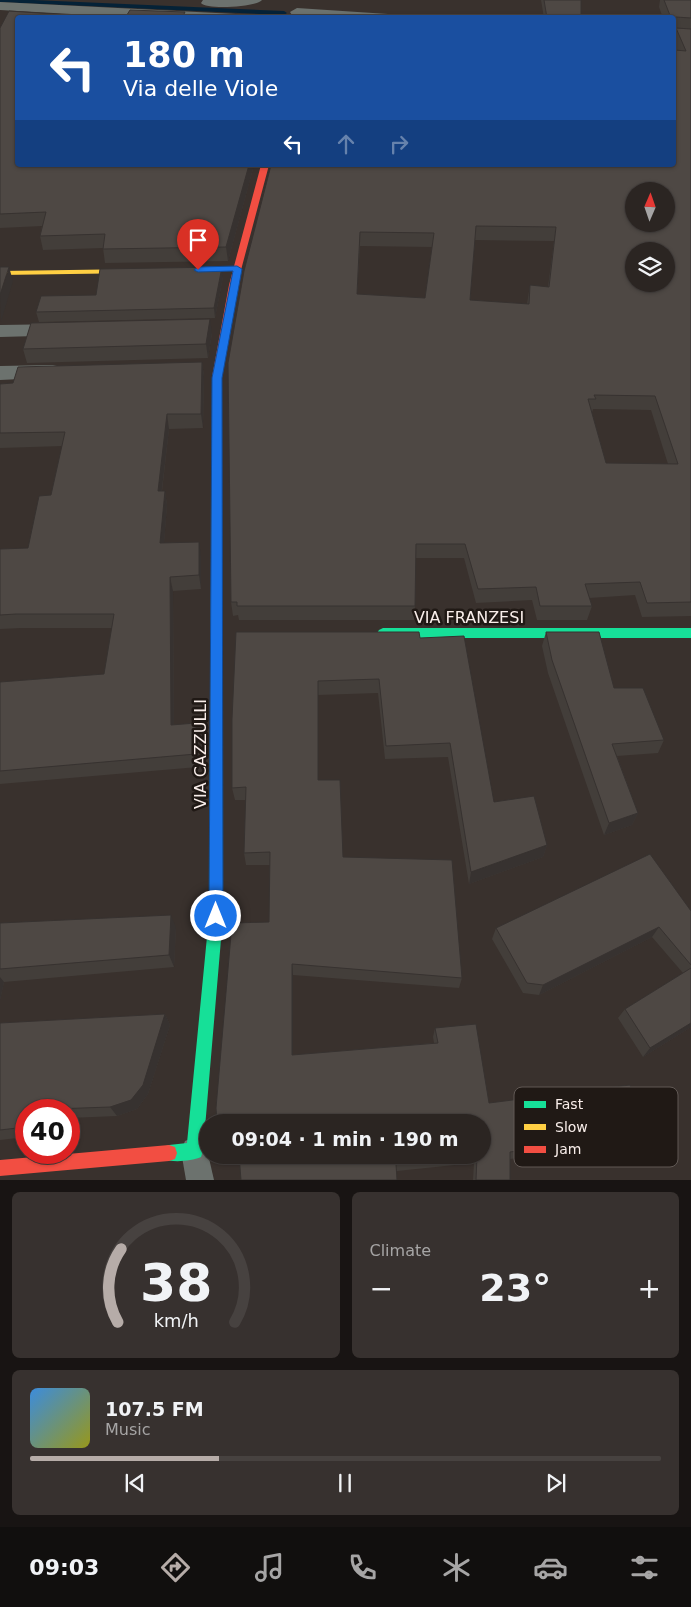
<!DOCTYPE html>
<html lang="en">
<head>
<meta charset="utf-8">
<style>
  :root { --surface:#2b2522; --page:#37312f; --text:#f1f3f6; --muted:#a6a5a5; --line:#474240; --accent:#b6aca8 }
  body { margin:0; font-family:"DejaVu Sans",sans-serif; background:var(--page); color:var(--text); height:100vh; display:flex; flex-direction:column; font-size:19px; white-space:nowrap }
  * { box-sizing:border-box; margin:0 }
  p { font-size:16px; color:var(--muted) }
  .icon { flex:none; width:28px; height:28px; fill:none; stroke:currentColor; stroke-width:2; stroke-linecap:round; stroke-linejoin:round }
  .map { position:relative; height:1180px; overflow:hidden }
  .details { display:flex; flex-direction:column; gap:12px; padding:12px; background:#181413; flex:1 }
  .details>* { flex:none }
  .banner { position:absolute; left:15px; top:15px; width:661px; height:152px; border-radius:5px; box-shadow:0 1px 4px #0004,0 0 0 1px var(--line); background:#1a4fa0; color:#fff; overflow:hidden }
  .needle { width:32px; rotate:2deg }
  .tools { position:absolute; left:625px; top:182px; display:grid; gap:10px }
  .tools a { display:grid; place-items:center; width:50px; height:50px; border-radius:50%; background:var(--surface); box-shadow:0 1px 4px #0004,0 0 0 1px var(--line); font-size:25px }
  .speed { position:absolute; left:15px; top:1099px; display:flex; gap:10px; font-size:25px; font-weight:700; text-align:center }
  .speed>* { display:grid; place-content:center; width:65px; height:65px; border-radius:50%; background:var(--surface); box-shadow:0 1px 4px #0004,0 0 0 1px var(--line); line-height:1 }
  .speed .limit { border:8px solid #d22; background:#fff; color:#111 }
  .pin { position:absolute; display:grid; place-items:center; width:42px; height:42px; color:#fff; margin:-51px -21px; border-radius:50% 50% 50% 0; rotate:-45deg; box-shadow:0 0 5px #0007 }
  .pin .icon { rotate:45deg }
  .me { position:absolute; width:55px; margin:-28px; rotate:0deg; stroke-linejoin:round; filter:drop-shadow(0 0 4px #0008) }
  .turn { display:flex; align-items:center; gap:18px; height:105px; padding:0 25px; font-size:22px }
  .turn .icon { width:65px; height:65px; stroke-width:2.5 }
  .turn b { display:block; font-size:35px; line-height:42px }
  .lanes { display:flex; align-items:center; height:48px; padding:0 25px; background:#0003; justify-content:center; gap:25px; direction:ltr }
  .lanes .off { opacity:.35 }
  .big { font-size:38px; font-weight:700; line-height:1.1 }
  .details .tile { flex:1; display:flex; flex-direction:column; justify-content:center; gap:8px; min-width:0; padding:0 18px; border-radius:8px; background:var(--page) }
  .details .dial { align-items:center; gap:0 }
  .dial svg { height:130px; overflow:visible; fill:none; stroke:var(--line); stroke-width:7; stroke-linecap:round; text-anchor:middle }
  .dial text { fill:var(--text); stroke:none }
  .song { display:flex; align-items:center; gap:15px }
  .cover { width:60px; height:60px; border-radius:8px; background:linear-gradient(135deg,hsl(210 70% 55%),hsl(60 70% 35%)) }
  .played { height:5px; border-radius:2px; background:linear-gradient(90deg,var(--accent) 30%,var(--line) 30%) }
  .keys { display:flex; justify-content:space-around; direction:ltr }
  .heat { display:flex; justify-content:space-between; align-items:center; font-size:28px; direction:ltr }
  .details .tiles { flex:1; display:grid; gap:12px; grid-template-columns:1fr 1fr }
  .tile:last-child { grid-column:span 2 }
  .trip { position:absolute; left:199px; top:1114px; width:292px; height:50px; border-radius:25px; background:var(--surface); box-shadow:0 1px 4px #0004,0 0 0 1px var(--line); font-weight:700; line-height:50px; text-align:center }
  .tab-bar { display:flex; height:80px; justify-content:space-around; align-items:center; background:#110f0e; color:var(--muted) }
  .tab-bar .icon { width:35px; height:35px }
  .tab-bar .on { color:var(--accent) }
  .tab-bar b { font-size:22px; color:var(--text) }
  .map>svg:first-child { display:block }
</style>
</head>
<body>
<div class="map">
<svg width="691" height="1180" viewBox="0 0 691 1180">
  <rect width="100%" height="100%" fill="#39312d"/>
  <g fill="none" stroke-linecap="round" stroke-linejoin="round">
    <path fill="#052237" fill-rule="evenodd" d="M0,0H33L284,11L287,13L284,15L0,2Z"/>
    <path fill="#6c726e" fill-rule="evenodd" d="M195,1137L205,1141L214,1180H186L181,1151L185,1141Z"/>
    <path fill="#6c726e" fill-rule="evenodd" d="M203,0H262C257,7 206,10 201,3Z
      M0,2L236,14L243,18H142L0,10Z
      M297,8L388,14L395,18H316L292,15L290,12Z
      M65,324L73,325L76,330L73,335L0,337V325Z
      M53,365L61,367L64,372L61,377L0,380V366Z"/>
    <path fill="#16e098" fill-rule="evenodd" d="M383,628H691V638H383L379,636L377,633L379,630Z
      M216,724L220,725L222,729L223,916L203,1151L201,1157C191,1161 174,1163 163,1159L161,1153L163,1147L169,1145L187,1143L209,916L210,729L212,725Z"/>
    <path fill="#ffcf43" fill-rule="evenodd" d="M138,269L142,271L141,273L0,275V271Z
      M217,436L222,439V729L220,733L216,734L212,733L210,729L212,439Z"/>
    <path fill="#f24e42" fill-rule="evenodd" d="M261,165H269L237,285L222,377V439L217,442L212,439V377L229,285Z
      M169,1145L175,1147L177,1153L175,1159L169,1161L0,1176V1160Z"/>
  </g>
  <path fill="#433e3a" fill-rule="evenodd" d="M541,0H581V18H544Z
    M660,0H691V616L642,617L635,595L589,598L592,606L587,620H537L532,600L476,603L464,558H415V606L414,620H239L238,615L233,616L231,602L271,165H674V54L675,50H677L674,42V37L676,30H674V31V18H663L659,7ZM475,240L554,241L548,287L530,285L527,304L470,300ZM360,246L432,247L425,298L357,294ZM593,409L651,410L668,464L606,463L592,413Z
    M0,28L18,165H254L228,261L105,263L103,248L43,250L40,236L42,226L0,228Z
    M223,277L215,318L39,322L36,312L96,295Z
    M212,333L208,358L27,363L23,349Z
    M202,362L204,376L203,428L169,429L162,491H165L167,505L164,543L201,556V589L173,591L174,725L199,736L198,767L0,784V682L104,674L112,628H21L0,629V549L28,548L51,495L62,446L0,448V384L13,383Z
    M236,632L420,638L494,802L547,845L543,857L469,884L448,757L385,759L378,693L318,695V780L343,857L462,978L459,988L293,975V1055L434,1043L433,1037L435,1028L489,1103L644,1135L637,1142L510,1159V1180H473L474,1163L397,1171L239,1158L231,1159L230,1155H482L217,1122L269,922L270,865H246L244,853L246,800H235L232,788Z
    M546,632L614,688L664,740L658,753L617,756L638,813L632,825L604,835L548,673L542,646Z
    M691,911V1027L643,1057L618,1018L625,1009L683,973L652,937L539,995L523,993L492,939L496,928Z
    M0,923L176,928L174,967L4,982L0,1000Z
    M165,1014L170,1025L148,1094L137,1109L117,1116L69,1118V1110H26V1137L0,1140V1023Z"/>
  <path fill="#373230" d="M249,165H254L228,261L226,247Z
    M9,267L13,281L1,322L0,295Z
    M222,267L223,277L215,318L214,308Z
    M210,319L212,333L208,358L206,344Z
    M202,362L204,376L203,428L201,414Z
    M167,414L169,429L160,505L158,491Z
    M165,491L167,505L163,557L160,543Z
    M199,542L201,556V589L199,575Z
    M170,577L173,591L174,738L171,725Z
    M196,723L199,736L198,767L196,754Z
    M638,813L632,825L604,835L609,823Z
    M547,845L543,857L469,884L471,872Z
    M171,915L176,928L174,967L169,955Z
    M659,927L652,937L539,995L543,985Z
    M292,964L293,975V1064L292,1055Z
    M0,977L4,982L0,1000Z
    M165,1014L170,1025L148,1094L137,1109L117,1116L110,1107Z
    M691,1023V1027L643,1057L650,1048Z"/>
  <path fill="#4e4844" stroke="#373230" fill-rule="evenodd" d="M544,0H581V18H547Z
    M664,0H691V18L676,17L675,26L674,23V18H671Z
    M130,10L185,12L182,18H125Z
    M9,11L114,18H18V165H249L226,247L103,249L105,234L40,236L46,212L0,214V28Z
    M676,28L691,29V602L647,603L640,582L585,584L592,606H540L536,587L478,589L465,544H416L415,606H237V602H231L228,363L244,271L271,165H674V54H676L675,50L686,51ZM634,191H666V224H634ZM476,226L556,227L549,287L530,285L529,304L470,300ZM360,232L434,233L425,298L357,294ZM634,251H666V284H634ZM594,395L655,396L678,464L606,463L588,399H596Z
    M0,267H9L0,295Z
    M222,267L214,308L36,312L41,296L96,295L100,269Z
    M210,319L206,344L23,349L31,323Z
    M202,362L201,414H167L158,491H165L160,543L199,542V575L170,577L171,725L196,723V754L0,771V682L104,674L114,614H16L0,615V549L28,548L39,496L51,495L65,432L0,433V384L13,383L18,367Z
    M236,632H419L420,638L464,636L494,802L534,796L547,845L471,872L450,743L386,746L379,679L318,681V780H340L343,857L452,860L462,978L292,964V1055L438,1043L435,1028L476,1024L489,1103L630,1085L644,1135L510,1152V1180H476L477,1156L396,1164L397,1180H241L239,1155H482V1122H217L216,1108L232,923L269,922L270,852L244,853L246,787L232,788V719Z
    M546,632H599L614,688H643L664,740L612,744L638,813L609,823L552,660Z
    M650,854L691,911V965L659,927L543,985L527,983L496,928Z
    M171,915L169,955L0,969V923Z
    M691,968V1023L650,1048L625,1009Z
    M165,1014L143,1085L131,1100L110,1107L26,1110V1127L0,1130V1023Z"/>
  <path fill="#1a73e8" stroke="#114b97" d="M237,266L242,269L222,378L223,916L221,921L216,923L211,921L209,916L212,378L233,271L198,272L194,270L198,267Z"/>
  <g text-anchor="middle" stroke-width="5" stroke-linejoin="round" paint-order="stroke">
    <g font-size="16" fill="#f9eeea" stroke="#201915">
      <text x="469" y="623">VIA FRANZESI</text>
      <text transform="translate(200 754) rotate(-90)" y="6">VIA CAZZULLI</text>
    </g>
  </g>
  <rect x="514" y="1087" width="164" height="80" rx="8" fill="#201915" stroke="#615955" stroke-width="1"/>
  <rect x="524" y="1101" width="22" height="7" fill="#16e098"/>
  <rect x="524" y="1124" width="22" height="6" fill="#ffcf43"/>
  <rect x="524" y="1146" width="22" height="7" fill="#f24e42"/>
  <g font-size="14" fill="#f9eeea">
    <text x="555" y="1109">Fast</text>
    <text x="555" y="1132">Slow</text>
    <text x="555" y="1154">Jam</text>
  </g>
</svg>
<div class="tools">
<a><svg class="needle" viewBox="-14 -14 28 28"><path d="M0-13l5 13h-10z" fill="#e53935"/><path d="M0 13l5-13h-10z" fill="#a6a5a5"/></svg></a>
<a><svg class="icon" aria-label="layers" viewBox="0 0 24 24"><path d="M12 4l9 5-9 5-9-5zM3 14l9 5 9-5"/></svg></a>
</div>
<div class="speed"><div class="limit">40</div></div>
<div class="pin" style="left:198px;top:270px;background:#d93025"><svg class="icon" aria-label="arrive" viewBox="0 0 24 24"><path d="M6 21V4h12l-3 4 3 4H6"/></svg></div>
<svg class="me" style="left:216px;top:916px" viewBox="-20 -20 40 40"><circle r="17" fill="#1a73e8" stroke="#fff" stroke-width="3"/><path d="M0-11L8 9 0 5-8 9z" fill="#fff"/></svg>
<div class="trip">09:04 · 1 min · 190 m</div>
<div class="banner">
<div class="turn"><svg class="icon" aria-label="left" viewBox="0 0 24 24"><path d="M17 20v-9H6M10 6l-5 5 5 5"/></svg><div><b>180 m</b>Via delle Viole</div></div>
<div class="lanes"><svg class="icon" aria-label="left" viewBox="0 0 24 24"><path d="M17 20v-9H6M10 6l-5 5 5 5"/></svg><svg class="icon off" aria-label="ahead" viewBox="0 0 24 24"><path d="M12 20V5M6 11l6-6 6 6"/></svg><svg class="icon off" aria-label="right" viewBox="0 0 24 24"><path d="M7 20v-9h11M14 6l5 5-5 5"/></svg></div>
</div>
</div>
<section class="details">
<div class="tiles">
<div class="tile dial"><svg viewBox="0 0 100 80">
<path d="M14 69A42 42 0 1 1 86 69"/>
<path d="M14 69A42 42 0 0 1 16 24" stroke="#b6aca8"/>
<text x="50" y="56" font-size="32" font-weight="700">38</text>
<text x="50" y="72" font-size="11">km/h</text>
</svg></div>
<div class="tile"><p>Climate</p>
<div class="heat"><a>−</a><b class="big">23°</b><a>+</a></div>
</div>
<div class="tile">
<div class="song"><i class="cover"></i><div><b>107.5 FM</b><p>Music</p></div></div>
<div class="played"></div>
<div class="keys"><svg class="icon" aria-label="previous" viewBox="0 0 24 24"><path d="M18 5L8 12l10 7zM5 5v14"/></svg><svg class="icon" aria-label="pause" viewBox="0 0 24 24"><path d="M8 5v14M16 5v14"/></svg><svg class="icon" aria-label="next" viewBox="0 0 24 24"><path d="M6 5l10 7-10 7zM19 5v14"/></svg></div>
</div>
</div>
</section>
<nav class="tab-bar">
<b>09:03</b>
<svg class="icon on" aria-label="directions" viewBox="0 0 24 24"><path d="M12 3l9 9-9 9-9-9zM9 14v-3h6M13 9l2 2-2 2"/></svg>
<svg class="icon" aria-label="music" viewBox="0 0 24 24"><path d="M9 18V5l10-2v13"/><circle cx="6" cy="18" r="3"/><circle cx="16" cy="16" r="3"/></svg>
<svg class="icon" aria-label="phone" viewBox="0 0 24 24"><path d="M5 4h4l2 5-3 2q2 4 5 5l2-3 5 2v4C11 20 4 13 5 4z"/></svg>
<svg class="icon" aria-label="climate" viewBox="0 0 24 24"><path d="M12 3v18M4 7l16 10M4 17L20 7"/></svg>
<svg class="icon" aria-label="car" viewBox="0 0 24 24"><path d="M5 17H2v-5l4-1 3-4h7l3 4 3 1v5h-3M9 17h6M6 11h13"/><circle cx="7" cy="17" r="2"/><circle cx="17" cy="17" r="2"/></svg>
<svg class="icon" aria-label="filters" viewBox="0 0 24 24"><path d="M4 7h16M4 17h16"/><circle cx="9" cy="7" r="2"/><circle cx="15" cy="17" r="2"/></svg>
</nav>
</body>
</html>
